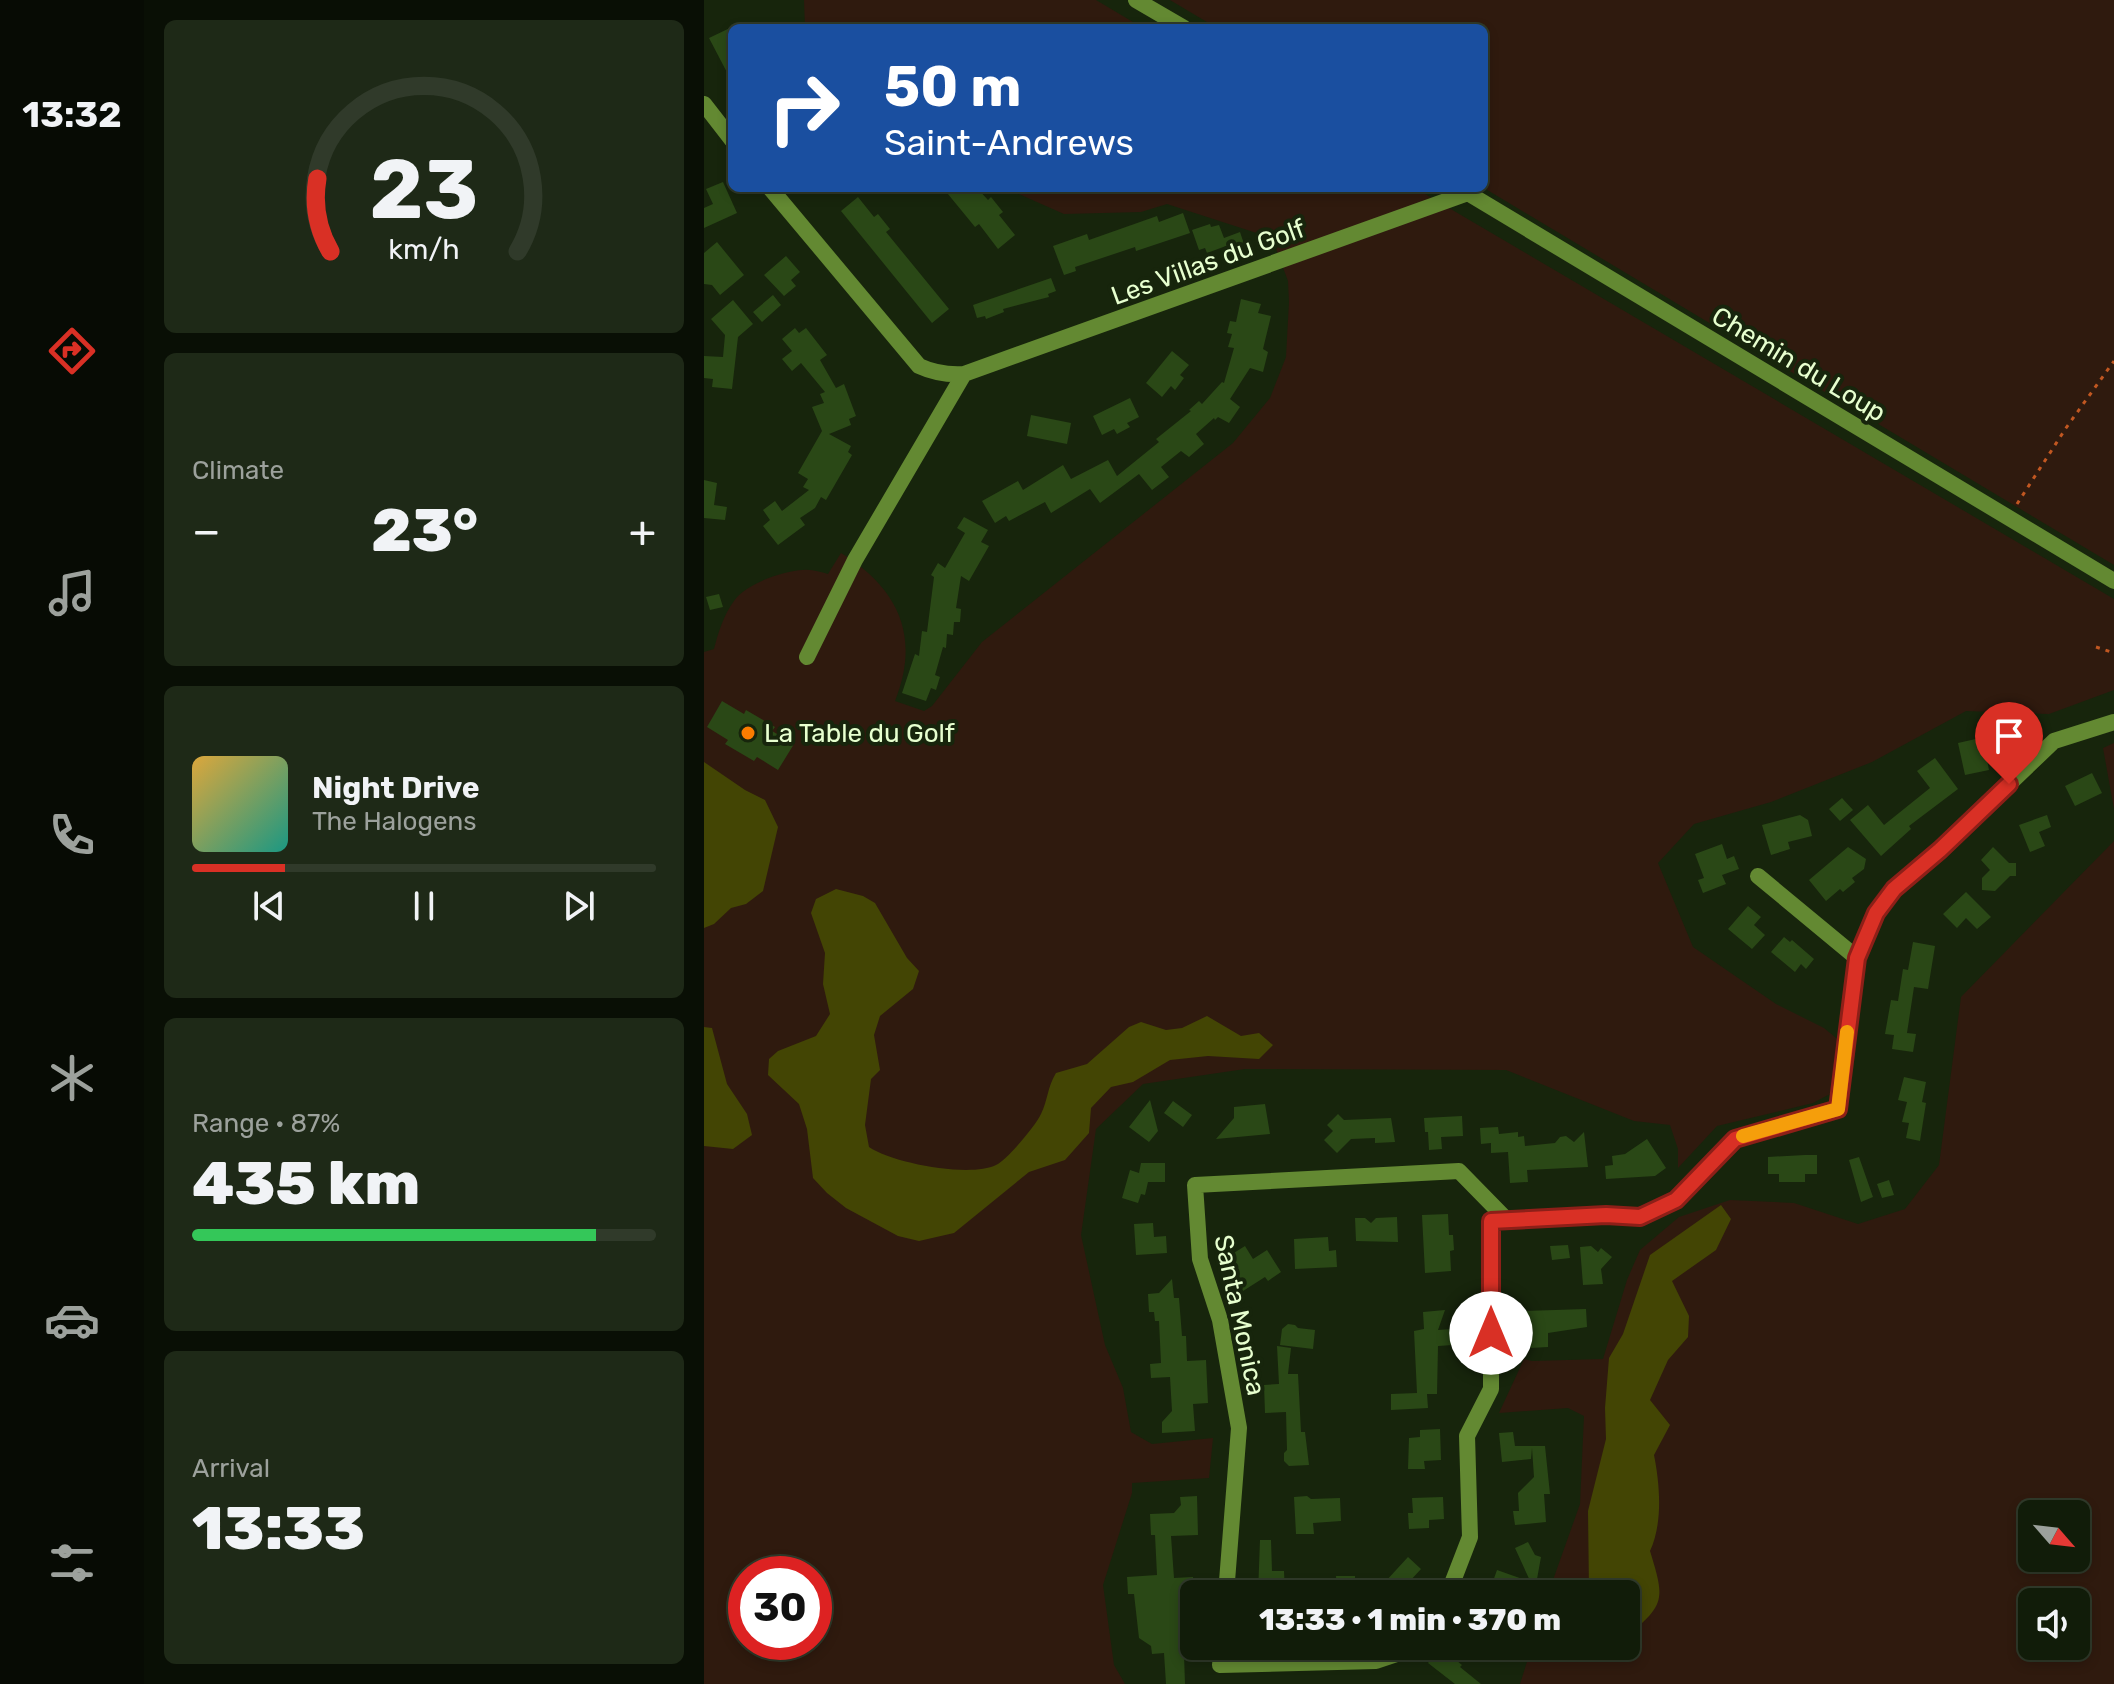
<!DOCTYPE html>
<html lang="en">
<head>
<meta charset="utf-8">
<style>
  :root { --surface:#111c09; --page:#1e2917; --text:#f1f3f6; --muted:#9ca19c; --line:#303a2a; --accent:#d93025 }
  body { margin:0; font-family:Rubik,sans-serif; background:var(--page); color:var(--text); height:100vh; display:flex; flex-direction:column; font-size:30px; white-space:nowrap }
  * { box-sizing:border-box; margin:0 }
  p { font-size:26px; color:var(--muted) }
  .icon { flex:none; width:44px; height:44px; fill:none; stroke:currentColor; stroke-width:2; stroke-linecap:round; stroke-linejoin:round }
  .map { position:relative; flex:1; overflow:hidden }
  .sheet { display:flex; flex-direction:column; gap:20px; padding:20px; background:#090f05; width:560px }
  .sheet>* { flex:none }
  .banner { position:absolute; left:24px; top:24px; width:760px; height:168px; border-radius:12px; box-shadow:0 4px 12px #0003,0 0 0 2px var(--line); background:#1a4fa0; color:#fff; overflow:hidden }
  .needle { width:52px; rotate:118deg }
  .tools { position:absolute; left:1314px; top:1500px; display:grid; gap:16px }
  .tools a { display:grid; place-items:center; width:72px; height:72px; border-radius:12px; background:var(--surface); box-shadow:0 4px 12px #0003,0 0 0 2px var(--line); font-size:40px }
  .speed { position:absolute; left:24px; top:1556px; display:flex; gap:16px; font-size:40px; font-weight:700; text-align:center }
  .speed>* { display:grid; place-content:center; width:104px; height:104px; border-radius:50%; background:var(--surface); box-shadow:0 4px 12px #0003,0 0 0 2px var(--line); line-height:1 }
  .speed .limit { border:12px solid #d22; background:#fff; color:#111 }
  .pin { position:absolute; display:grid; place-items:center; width:68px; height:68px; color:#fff; margin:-82px -34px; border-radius:50% 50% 50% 0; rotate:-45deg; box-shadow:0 0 8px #0007 }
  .pin .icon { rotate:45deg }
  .me { position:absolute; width:88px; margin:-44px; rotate:0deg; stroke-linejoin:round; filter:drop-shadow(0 0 6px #0008) }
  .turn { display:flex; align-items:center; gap:28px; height:168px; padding:0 24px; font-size:36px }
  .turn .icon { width:104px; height:104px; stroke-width:2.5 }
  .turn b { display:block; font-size:56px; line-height:68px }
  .big { font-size:60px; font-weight:800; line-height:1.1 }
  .sheet .tile { flex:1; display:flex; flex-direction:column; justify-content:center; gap:12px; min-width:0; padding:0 28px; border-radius:12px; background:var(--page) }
  .sheet .dial { align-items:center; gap:0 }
  .dial svg { height:208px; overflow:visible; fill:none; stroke:var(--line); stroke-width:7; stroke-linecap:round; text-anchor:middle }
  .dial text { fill:var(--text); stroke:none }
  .song { display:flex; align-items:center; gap:24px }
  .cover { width:96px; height:96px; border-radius:12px; background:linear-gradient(135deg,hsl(40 70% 55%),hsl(170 70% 35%)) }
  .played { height:8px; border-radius:4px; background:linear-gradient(90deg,var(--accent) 20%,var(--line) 20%) }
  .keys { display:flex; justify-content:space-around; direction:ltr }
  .heat { display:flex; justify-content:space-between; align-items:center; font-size:44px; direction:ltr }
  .charge { height:12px; border-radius:6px; background:linear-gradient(90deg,#34c759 87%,var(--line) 0) }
  .trip { position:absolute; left:476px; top:1580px; width:460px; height:80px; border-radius:12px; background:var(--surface); box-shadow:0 4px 12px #0003,0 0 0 2px var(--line); font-weight:800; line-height:80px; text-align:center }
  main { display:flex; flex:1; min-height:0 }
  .dock { display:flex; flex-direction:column; width:144px; justify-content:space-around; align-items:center; background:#070b04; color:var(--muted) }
  .dock .icon { width:56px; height:56px }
  .dock .on { color:var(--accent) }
  .dock b { font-size:36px; color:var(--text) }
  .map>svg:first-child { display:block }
</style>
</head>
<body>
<main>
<nav class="dock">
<b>13:32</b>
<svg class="icon on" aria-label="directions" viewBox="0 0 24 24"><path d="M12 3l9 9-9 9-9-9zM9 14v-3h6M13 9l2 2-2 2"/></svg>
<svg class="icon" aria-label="music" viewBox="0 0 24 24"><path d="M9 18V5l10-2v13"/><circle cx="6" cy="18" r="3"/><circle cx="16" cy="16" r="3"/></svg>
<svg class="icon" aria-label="phone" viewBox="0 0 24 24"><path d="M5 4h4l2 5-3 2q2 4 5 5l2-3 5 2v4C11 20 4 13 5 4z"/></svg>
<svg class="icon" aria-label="climate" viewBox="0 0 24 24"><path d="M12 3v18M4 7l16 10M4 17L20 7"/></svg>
<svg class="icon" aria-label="car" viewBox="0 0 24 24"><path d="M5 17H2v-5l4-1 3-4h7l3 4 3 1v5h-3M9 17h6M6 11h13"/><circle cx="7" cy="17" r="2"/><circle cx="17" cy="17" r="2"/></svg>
<svg class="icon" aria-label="filters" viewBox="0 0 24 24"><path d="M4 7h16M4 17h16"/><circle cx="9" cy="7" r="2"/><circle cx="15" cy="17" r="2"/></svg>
</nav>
<section class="sheet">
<div class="tile dial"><svg viewBox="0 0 100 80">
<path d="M14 69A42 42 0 1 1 86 69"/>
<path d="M14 69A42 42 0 0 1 9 41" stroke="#d93025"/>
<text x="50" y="56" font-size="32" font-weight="700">23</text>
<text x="50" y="72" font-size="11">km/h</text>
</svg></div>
<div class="tile"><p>Climate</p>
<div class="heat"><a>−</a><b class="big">23°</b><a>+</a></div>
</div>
<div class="tile">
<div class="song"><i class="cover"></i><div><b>Night Drive</b><p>The Halogens</p></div></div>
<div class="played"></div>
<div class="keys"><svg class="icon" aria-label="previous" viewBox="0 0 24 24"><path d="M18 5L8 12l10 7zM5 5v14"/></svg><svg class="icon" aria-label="pause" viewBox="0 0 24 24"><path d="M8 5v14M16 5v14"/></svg><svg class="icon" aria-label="next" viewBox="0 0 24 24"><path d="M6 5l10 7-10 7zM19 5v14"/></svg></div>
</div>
<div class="tile"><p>Range · 87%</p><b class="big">435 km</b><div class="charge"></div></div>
<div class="tile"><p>Arrival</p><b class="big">13:33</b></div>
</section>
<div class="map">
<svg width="1410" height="1684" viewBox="0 0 1410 1684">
  <rect width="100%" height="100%" fill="#17250c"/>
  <path fill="#2f1a0e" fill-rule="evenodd" d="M100,0H392L439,28H101Z
    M466,0H1410V565L780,188V28H513Z
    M301,188H711L1410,599V690L1345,714L1262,711L1168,762L1067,802L990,824L954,863L989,947L1072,1004L1120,1028L1137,1042L1135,1071L1126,1094L1109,1103L1013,1126L974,1168V1149L966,1125L930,1121L802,1070L541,1069L439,1084L392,1129L377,1235L401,1345L419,1388L427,1432L448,1444L509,1438L505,1478L428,1483V1493L399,1585L410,1665L421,1684H0V652L10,649C14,633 20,614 30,601C41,584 79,571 99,570C108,569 116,572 124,574L137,553C194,588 217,636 191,701L220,711L228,706L278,642L529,443L566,398L582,357L585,302L584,281L568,238L463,204L437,212L360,214ZM42,1574H110V1642H42Z
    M1410,743V809L1399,748Z
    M1410,841V1684H816L828,1646H922V1594H844L876,1504L880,1416L864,1408L795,1413L820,1359L828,1361L899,1359L923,1280L936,1250L975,1217L1026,1200L1090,1203L1154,1224L1201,1209L1235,1165L1257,997ZM1328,1514H1372V1558H1328ZM1328,1602H1372V1646H1328Z"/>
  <path fill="#434504" d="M0,762L41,790L61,800L74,827L59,891L42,904L27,908L10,924L0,928Z
    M132,889L159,896L171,903L203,958L215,971L209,989L176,1016L170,1035L176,1070L167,1079L161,1125L165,1147C188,1163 266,1178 292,1165C303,1160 332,1125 337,1114C344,1100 343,1088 352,1073L383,1064L425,1027L437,1022L462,1030L478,1028L503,1016L537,1036L555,1033L569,1045L555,1059L504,1056L466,1060L429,1082L407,1087L387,1108L385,1133L361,1160L325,1172L250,1233L215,1241L194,1236L142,1208L123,1193L109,1178L103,1129L95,1104L64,1075L65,1059L74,1051L112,1036L126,1014L119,984L121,953L107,913L112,899Z
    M0,1027L8,1028L23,1084L43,1114L48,1135L29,1149L0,1146Z
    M1017,1205L1027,1219L1012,1250L968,1281L985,1316L984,1337L964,1360L946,1400L966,1425L950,1455C956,1485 959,1523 946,1551C960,1597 963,1605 922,1636V1594H886L885,1590L884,1511L902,1439L901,1408L905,1358L919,1334L946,1255Z"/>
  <path fill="#2a4816" d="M28,27V82L5,38Z
    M19,182L33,213L0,228V208L9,204L2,189Z
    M239,188H273L284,200L287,197L299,212L295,215L311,235L294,249L275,224L271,227Z
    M154,197L170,217L174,214L186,229L182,232L245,309L228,323L137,211Z
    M479,213L486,233L432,251L431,247L371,267L372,271L360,275L349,246L383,234L385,240L453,216L455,222Z
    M506,224L507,227L515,225L520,238L536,232L542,250L525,255L522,246L503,253L501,248L495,250L488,230Z
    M13,242L40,275L16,295L8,285L0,284V253Z
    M82,256L96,272L87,280L92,286L80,296L60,275Z
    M347,278L352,291L344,294L345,297L299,309L300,312L282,319L281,316L273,318L269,305Z
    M69,295L77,305L58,322L49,312Z
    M537,299L557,304L554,313L567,316L559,349L564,352L559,372L546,368L526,399L536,407L525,423L514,417L511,420L510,418L492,434L500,444L485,457L477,451L457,467L465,477L448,490L435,474L396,503L386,489L347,513L341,502L305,521L302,516L291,523L278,501L314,481L319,490L359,465L367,479L404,460L413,476L455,442L452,439L487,411L485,410L495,401L498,404L518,382L520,383L530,348L524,347L528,334L523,333L526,321L532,322Z
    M29,300L49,324L34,337L28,389L8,387L9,379L0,378V356L19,357L21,335L7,319Z
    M91,328L95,333L102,328L123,355L116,360L132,388L140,384L152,416L145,419L147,425L125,434L147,446L144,452L148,455L122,500L117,497L111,508L96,518L101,525L74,545L59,526L66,520L59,510L71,501L78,511L105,490L99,487L104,479L94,473L118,431L108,407L120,403L116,394L121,392L97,363L88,371L78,359L88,351L78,339Z
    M468,351L485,365L476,375L480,378L471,390L467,386L458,397L442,383Z
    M426,398L435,417L423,423L426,427L413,434L410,429L398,435L389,416Z
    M327,415L367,423L363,444L323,436Z
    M0,480L13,483L10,505L23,507L21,520L0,518Z
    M260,517L284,530L277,542L285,546L265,581L257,576L252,608L257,609L256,622H250L249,635L243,634L242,648L239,647L231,675L236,677L232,690L227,688L222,701L198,693L211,654L215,656L218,631L223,632L230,577L227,575L234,563L241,568L261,533L253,528Z
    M15,594L19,607L6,610L2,597Z
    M18,701L40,714L42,710L71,727L68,731L90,744L74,770L53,757L50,761L21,744L24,740L3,727Z
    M1285,736L1291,758L1283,760L1285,770L1261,775L1254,743Z
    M1231,758L1254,789L1205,826L1207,829L1177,856L1146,820L1164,805L1180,825L1226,788L1213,771Z
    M1388,773L1398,793L1371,806L1361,786Z
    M1138,798L1149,810L1136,821L1125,809Z
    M1096,815L1104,820L1108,836L1084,842L1086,849L1067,855L1058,825Z
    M1343,815L1347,827L1335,832L1341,846L1326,852L1315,825Z
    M1018,844L1023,859L1030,856L1035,869L1018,875L1022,884L999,893L994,880L1000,878L991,854Z
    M1144,847L1162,859L1160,869L1148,878L1151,882L1139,892L1136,889L1122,901L1105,880Z
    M1289,847L1305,863H1312V876H1306L1291,891L1278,890V878L1286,870L1277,860Z
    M1262,892L1287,917L1273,929L1262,918L1253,928L1239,914Z
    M1044,906L1057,917L1050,925L1061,935L1048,949L1024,929Z
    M1080,937L1086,942L1088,940L1110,959L1102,969L1097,964L1091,972L1067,952Z
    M1209,942L1231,946L1224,989L1210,987L1203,1033L1212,1034L1209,1052L1188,1049L1190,1035L1181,1034L1187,1000L1194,1001L1199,969L1204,970Z
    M1200,1077L1222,1082L1218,1102L1222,1103L1216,1141L1202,1138L1205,1123L1198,1122L1203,1102L1194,1100Z
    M446,1100L454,1131L445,1142L425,1127Z
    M469,1101L488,1115L479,1127L460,1113Z
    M561,1104L566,1134L512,1139L530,1118V1107Z
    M634,1114L640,1120L687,1118L691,1142L671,1143V1138L647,1139L633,1153L620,1140L629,1131L623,1125Z
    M758,1116L759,1136L737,1137L738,1149L725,1150L724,1132H721L720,1118Z
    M794,1127L795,1134L814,1132V1137L820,1136L821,1146L851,1143L856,1137L862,1136L870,1142L880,1132L884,1167L823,1170L824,1182L806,1183L804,1152L787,1153V1143L777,1144L776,1128Z
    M943,1139L962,1168L951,1176L902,1179L901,1166L909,1165L908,1156L921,1154Z
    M1101,1155H1113V1174H1101V1182H1075V1174H1064V1157Z
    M1155,1157L1169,1197L1157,1202L1145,1160Z
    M437,1163H461V1182H444L441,1195L437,1194L434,1203L418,1198L426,1170L435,1173Z
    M1185,1180L1190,1195L1178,1198L1173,1184Z
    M744,1214L745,1235H749L750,1250L746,1251L747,1271L721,1273L718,1215Z
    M693,1217L694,1242L652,1241L651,1218H661L667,1223L672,1218Z
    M449,1223L450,1237L462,1236L463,1253L432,1255L430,1224Z
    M624,1237L625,1251L632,1250L633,1267L591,1269L590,1239Z
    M864,1245L866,1258L848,1260L846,1246Z
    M541,1246L549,1259L563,1250L577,1272L564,1281L561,1277L539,1291L528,1274L534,1270L525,1256Z
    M887,1246L894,1252L897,1248L908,1257L897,1269L899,1284L879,1285L876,1247Z
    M468,1279L470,1298H475L478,1336H482L483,1361L502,1360L504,1403L489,1404L491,1431L458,1433V1422L468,1411L466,1377L447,1378L446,1364L457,1363L455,1321H451L450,1312H445L444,1294L455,1293Z
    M882,1309L883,1327L844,1333V1347L826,1348V1324H820L819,1311Z
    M741,1310L734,1330L748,1329L749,1345L734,1346L733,1394H723L724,1408L687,1410V1394L713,1393L710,1331L720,1329L719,1312Z
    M584,1324L591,1325L594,1328L611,1330L609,1349L576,1345L578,1329Z
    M573,1346L587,1348L584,1374H594L597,1432H601L605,1465L585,1466L580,1461V1453L583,1450L582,1412L561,1413L560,1385L575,1384Z
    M736,1429L737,1460L720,1461L721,1469H704L705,1438L716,1437V1430Z
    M809,1432L811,1446H841L846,1494H840L842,1522L811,1525L809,1511H815L814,1493L830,1477L828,1448L827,1459L798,1462L795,1433Z
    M493,1496L494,1535L467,1536L470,1578L489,1577L488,1624L479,1625L481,1684H462L460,1653L448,1654L447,1646L435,1638L430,1594H424L423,1577L453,1575L451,1535H447L446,1514L470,1513L477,1505L476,1497Z
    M603,1496L607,1499L636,1498L637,1521L609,1523L610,1534H592L590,1497Z
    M739,1497L740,1519L725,1520V1528L705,1529L704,1513H709L708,1498Z
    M556,1540H567L568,1571H580L581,1594H554Z
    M824,1542L831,1555L837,1557L833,1579L829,1578L827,1583L811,1548Z
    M704,1557L717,1569L694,1594H670Z
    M793,1570L827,1582L808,1591L788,1584Z
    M632,1576H651V1594H633Z
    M736,1647L758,1665L756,1667L777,1684H751L724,1663Z"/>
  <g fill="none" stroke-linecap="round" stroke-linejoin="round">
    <path stroke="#c15721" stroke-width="3" stroke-dasharray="4 6" stroke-linecap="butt" d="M1313,504L1362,428L1410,361
      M1392,647L1410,653"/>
    <path stroke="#638932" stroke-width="16" d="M432,0L480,28
      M0,104L28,140
      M66,188L215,366C230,373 243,375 260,374L764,193
      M757,189L1410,581
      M103,657L151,560L260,374
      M1054,876L1153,958
      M522,1594L535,1428L516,1320L496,1259L491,1185L755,1171L803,1220
      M744,1594L766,1537L763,1436L787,1389V1221L902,1215L936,1217L972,1200L1031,1139L1134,1109L1153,958L1172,913L1190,889L1236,850L1350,741L1410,722
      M518,1646L516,1665L672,1661L699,1652L706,1646"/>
  </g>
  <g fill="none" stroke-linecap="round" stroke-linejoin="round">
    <defs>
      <path id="route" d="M787,1333V1221L902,1215L936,1217L972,1200L1031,1139L1134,1109L1153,958L1172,913L1190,889L1236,850L1305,784"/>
    </defs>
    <use href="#route" stroke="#8d1f18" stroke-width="20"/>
    <use href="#route" stroke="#d93025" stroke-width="14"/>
    <path stroke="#f59e0b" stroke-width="14" d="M1039,1136L1134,1109L1143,1032"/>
  </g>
  <circle fill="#fa7c00" stroke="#17250c" stroke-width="3" cx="44" cy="733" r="8"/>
  <g text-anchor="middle" stroke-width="8" stroke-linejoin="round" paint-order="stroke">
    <g font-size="26" fill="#e7ffcf" stroke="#17250c">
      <text transform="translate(504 262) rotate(-20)" y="9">Les Villas du Golf</text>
      <text transform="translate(1095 364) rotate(31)" y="9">Chemin du Loup</text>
      <text transform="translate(536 1315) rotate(78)" y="9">Santa Monica</text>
    </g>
    <g font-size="26" fill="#e7ffcf" stroke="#17250c" text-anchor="start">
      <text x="60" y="742">La Table du Golf</text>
    </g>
  </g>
</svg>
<div class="tools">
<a><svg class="needle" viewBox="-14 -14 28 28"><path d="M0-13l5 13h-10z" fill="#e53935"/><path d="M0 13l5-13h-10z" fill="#9ca19c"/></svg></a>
<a><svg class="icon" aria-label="sound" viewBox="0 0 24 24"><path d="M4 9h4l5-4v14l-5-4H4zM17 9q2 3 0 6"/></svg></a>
</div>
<div class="speed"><div class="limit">30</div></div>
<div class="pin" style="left:1305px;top:784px;background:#d93025"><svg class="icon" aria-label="arrive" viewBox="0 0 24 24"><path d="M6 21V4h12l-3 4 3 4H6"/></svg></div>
<svg class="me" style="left:787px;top:1333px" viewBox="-20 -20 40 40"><circle r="19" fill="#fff"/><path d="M0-13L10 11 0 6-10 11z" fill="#d93025"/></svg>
<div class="trip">13:33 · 1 min · 370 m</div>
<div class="banner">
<div class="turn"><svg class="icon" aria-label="right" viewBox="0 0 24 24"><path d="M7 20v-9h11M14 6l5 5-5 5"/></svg><div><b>50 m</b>Saint-Andrews</div></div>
</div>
</div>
</main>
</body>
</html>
